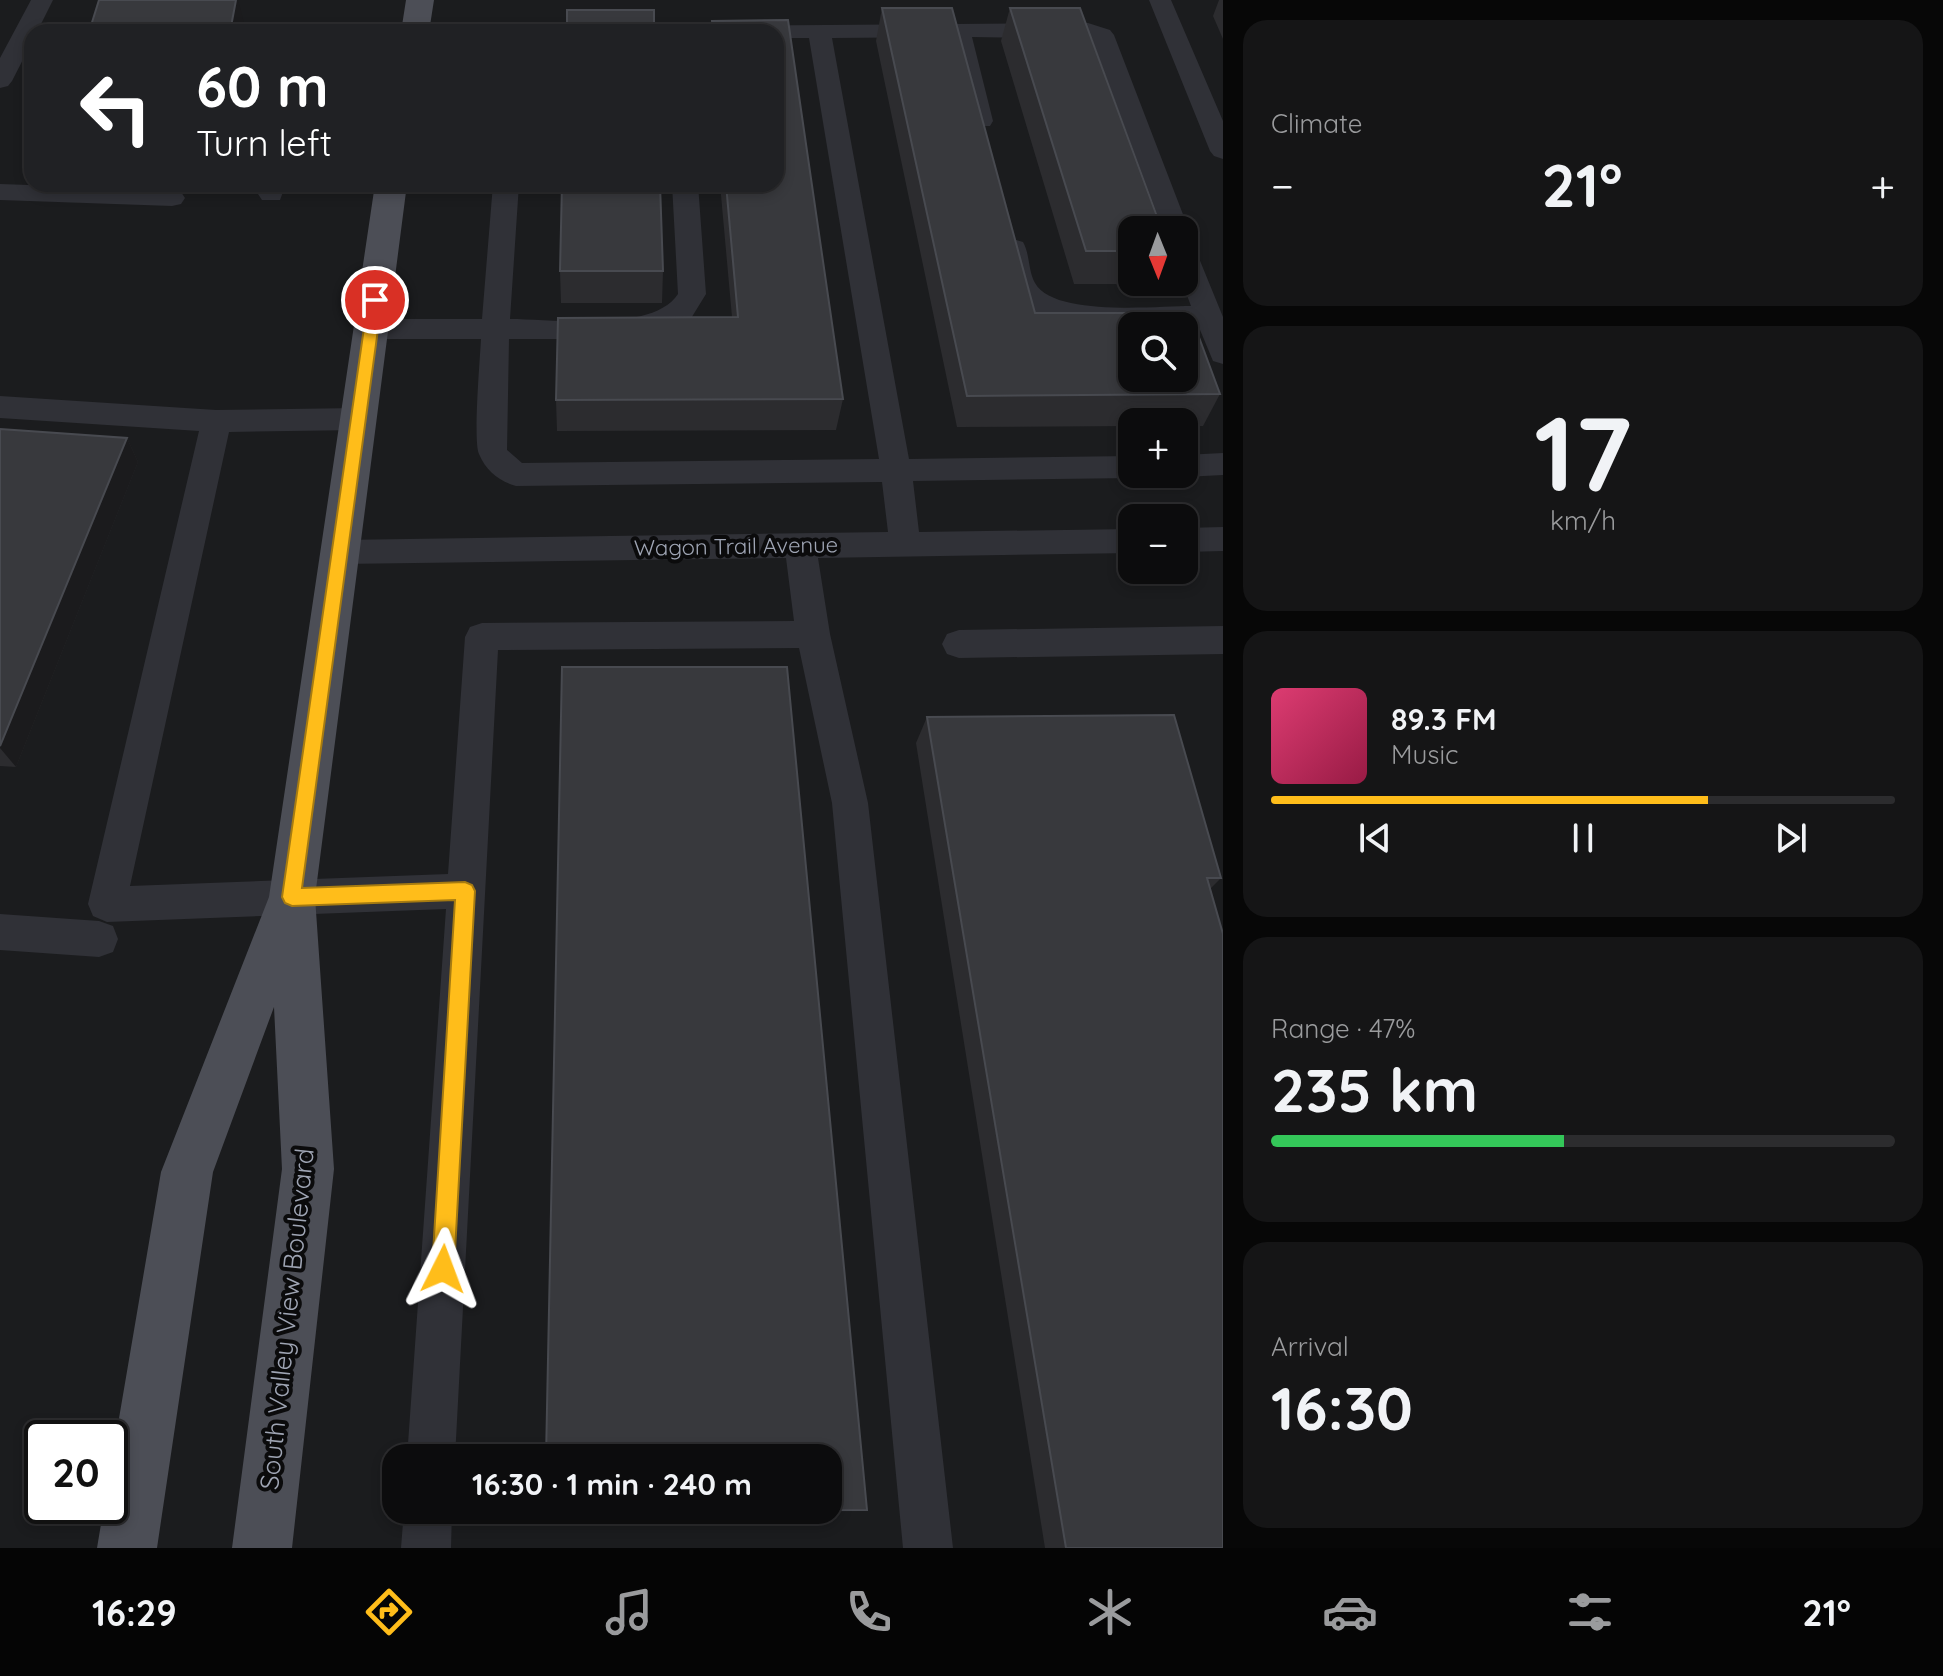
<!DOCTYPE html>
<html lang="en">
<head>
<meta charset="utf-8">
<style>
  :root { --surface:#0c0c0d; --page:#151516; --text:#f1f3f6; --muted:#9a9b9d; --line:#2c2c2e; --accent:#ffbd1a }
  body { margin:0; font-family:Quicksand,sans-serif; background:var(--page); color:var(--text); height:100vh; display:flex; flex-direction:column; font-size:30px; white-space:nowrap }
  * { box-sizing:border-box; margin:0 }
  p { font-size:26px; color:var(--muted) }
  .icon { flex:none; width:44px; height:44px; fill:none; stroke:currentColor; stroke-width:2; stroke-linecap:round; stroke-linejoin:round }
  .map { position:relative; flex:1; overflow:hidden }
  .details { display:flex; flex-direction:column; gap:20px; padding:20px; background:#070707; width:720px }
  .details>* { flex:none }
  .guide { position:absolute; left:24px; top:24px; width:760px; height:168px; border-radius:24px; box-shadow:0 4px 12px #0003,0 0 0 2px var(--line); background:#202124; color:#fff; overflow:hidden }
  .needle { width:52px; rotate:179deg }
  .tools { position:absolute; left:1118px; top:216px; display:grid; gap:16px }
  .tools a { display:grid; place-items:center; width:80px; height:80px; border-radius:16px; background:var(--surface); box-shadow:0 4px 12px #0003,0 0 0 2px var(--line); font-size:40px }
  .speed { position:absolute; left:24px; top:1420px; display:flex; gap:16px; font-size:40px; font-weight:700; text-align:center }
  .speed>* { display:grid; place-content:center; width:104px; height:104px; border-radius:50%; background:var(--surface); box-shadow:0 4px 12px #0003,0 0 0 2px var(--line); line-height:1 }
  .speed .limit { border:4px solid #111; border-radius:12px; background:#fff; color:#111 }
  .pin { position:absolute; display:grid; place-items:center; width:68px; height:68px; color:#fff; margin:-34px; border:4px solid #fff; border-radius:50%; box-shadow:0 2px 8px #0007 }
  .me { position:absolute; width:88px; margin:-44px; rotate:3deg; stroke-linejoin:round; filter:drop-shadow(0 0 6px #0008) }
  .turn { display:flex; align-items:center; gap:28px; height:168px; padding:0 40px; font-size:36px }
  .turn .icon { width:104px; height:104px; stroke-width:2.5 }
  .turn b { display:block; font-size:56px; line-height:68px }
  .big { font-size:60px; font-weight:700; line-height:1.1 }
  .details .tile { flex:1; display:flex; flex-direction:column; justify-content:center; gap:12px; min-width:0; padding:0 28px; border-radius:24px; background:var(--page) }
  .details .dial { align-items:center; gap:0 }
  .dial b { font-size:104px; line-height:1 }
  .song { display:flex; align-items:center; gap:24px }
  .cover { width:96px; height:96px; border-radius:12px; background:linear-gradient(135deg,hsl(340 70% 55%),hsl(340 70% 35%)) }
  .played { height:8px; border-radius:4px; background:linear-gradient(90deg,var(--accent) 70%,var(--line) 70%) }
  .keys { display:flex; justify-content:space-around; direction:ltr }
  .heat { display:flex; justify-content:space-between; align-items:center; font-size:44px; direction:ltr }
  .charge { height:12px; border-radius:6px; background:linear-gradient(90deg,#34c759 47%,var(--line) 0) }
  .trip { position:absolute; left:382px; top:1444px; width:460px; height:80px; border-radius:24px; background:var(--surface); box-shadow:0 4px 12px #0003,0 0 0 2px var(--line); font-weight:700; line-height:80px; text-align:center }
  .tabs { display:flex; height:128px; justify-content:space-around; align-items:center; background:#050505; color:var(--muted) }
  .tabs .icon { width:56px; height:56px }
  .tabs .selected { color:var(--accent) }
  .tabs b { font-size:36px; color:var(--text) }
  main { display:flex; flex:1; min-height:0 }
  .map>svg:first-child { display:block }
</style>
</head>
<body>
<main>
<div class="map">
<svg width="1223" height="1548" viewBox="0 0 1223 1548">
  <rect width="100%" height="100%" fill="#101011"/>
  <path fill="#1b1c1e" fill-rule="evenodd" d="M0,0H1223V1548H0ZM32,32H776V184H32ZM1132,230H1184V282H1132ZM1132,326H1184V378H1132ZM1132,422H1184V474H1132ZM1132,518H1184V570H1132ZM42,1438H110V1506H42ZM396,1458H828V1510H396Z"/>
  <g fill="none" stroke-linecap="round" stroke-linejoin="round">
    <path fill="#303137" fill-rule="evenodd" d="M31,0H53L37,32H32V42L12,81L8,86L0,88V58Z
      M1149,0H1171L1223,121V159L1214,156L1210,151Z
      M1088,23L1110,30L1114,35L1189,230L1185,236L1184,230H1163L1092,39L972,37L993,121L990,126H972L969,121L949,37L832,38L909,459L1132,456V474H1143L1132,478L913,481L919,532L1132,529V553L818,558L830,634L868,803L953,1548H903L832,803L799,648L498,650L455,1458H407L446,909L107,922L93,916L88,904L199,431L0,418V396L216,410L359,408L370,411L374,419L370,427L359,430L229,432L130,886L448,874L465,637L470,627L482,623L794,621L786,558L340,564L329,561L324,552L329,543L340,540L888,532L882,482L516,486C499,481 486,471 479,454C473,441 480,359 481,339H371L361,336L357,329L361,322L371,319H482L493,184H519L510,319C553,319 653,333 678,294L672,184H698L706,294L690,320L639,339H509L507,450L522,463L879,459L809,38H776V32H536L540,27Z
      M0,184L172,190L181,192L185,198L181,204L172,206L0,200Z
      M260,184H286L280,200H262L258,194Z
      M1013,239L1023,242C1030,254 1028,271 1035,283C1054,317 1156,306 1191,306L1182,282L1184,243L1194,246L1223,317V364L1213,361L1198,325C1149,325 1039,339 1010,290C1003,279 1002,261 1000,248L1003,242Z
      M1223,453V475L1184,477L1173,474H1184V455Z
      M1223,527V551L1184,552V528Z
      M1223,626V654L959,658L947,654L942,644L947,634L959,630Z
      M0,914L99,921L113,926L118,939L113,952L99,957L0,950Z
      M404,1510H452L451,1548H401Z"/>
    <path fill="#4c4e56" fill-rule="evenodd" d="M406,0H434L429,32H401Z
      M375,184H407L315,897L334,1169L292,1548H232L282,1169L274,1007L213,1172L157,1548H97L104,1506H110V1471L161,1172L269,897Z"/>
  </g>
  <path fill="#2c2c2f" d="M1219,0H1223V39L1213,16Z
    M882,8L1035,313L1220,394L1203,426H1184V422H1132V426L957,427L876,41Z
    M1010,8L1132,230V282H1156L1155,284H1074L1001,41Z
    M788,20L843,399L836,430L557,431L556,400L558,318L732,317L720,184H776V32H711L712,21Z
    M54,184H211L210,188L58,191Z
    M560,271H663L662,303H561Z
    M0,429L127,438L138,462L16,767L0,766Z
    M927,717L1221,878L1210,889L1223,1548H1045L916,743Z"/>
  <path fill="#1b1b1d" d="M236,0H238L244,23L242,32H230Z
    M127,438L138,462L16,767L0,748V746Z"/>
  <path fill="#38393d" stroke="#484a50" stroke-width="2" fill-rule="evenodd" d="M99,0H236L230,32H89Z
    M882,8H952L1035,313H1190L1220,394L967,396ZM1132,326H1184V378H1132Z
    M1010,8H1080L1162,230H1132V251H1086Z
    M567,10H654V32H567Z
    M788,20L843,399L556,400L558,318L738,317L726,184H776V32H713L712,21Z
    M562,184H660L663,271H560Z
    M0,429L127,438L0,746Z
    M562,667H787L867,1510L545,1511V1510H828V1458H546Z
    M1174,715L1221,878H1207L1223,934V1548H1066L927,717Z"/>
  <path fill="#ffbd1a" stroke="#a67b11" stroke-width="2" d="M375,295L382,300L302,888L465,882L472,885L475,891L454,1269L451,1277L443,1280L435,1277L432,1269L455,900L292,906L285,903L282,897L368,300Z"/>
  <g text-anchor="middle" stroke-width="8" stroke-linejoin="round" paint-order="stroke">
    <g font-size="22" fill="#9fa5b4" stroke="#0b0b0c">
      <text transform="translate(736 546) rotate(-1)" y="8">Wagon Trail Avenue</text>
    </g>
    <g font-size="26" fill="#9fa5b4" stroke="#0b0b0c">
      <text transform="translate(287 1319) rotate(-84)" y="9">South Valley View Boulevard</text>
    </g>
  </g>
</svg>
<div class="tools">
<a><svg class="needle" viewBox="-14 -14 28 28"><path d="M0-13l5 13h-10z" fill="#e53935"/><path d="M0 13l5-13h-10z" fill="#9a9b9d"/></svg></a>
<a><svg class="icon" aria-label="search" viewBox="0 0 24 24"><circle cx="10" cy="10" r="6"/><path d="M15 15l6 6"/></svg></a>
<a>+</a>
<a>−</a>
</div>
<div class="speed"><div class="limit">20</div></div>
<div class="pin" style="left:375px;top:300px;background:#d93025"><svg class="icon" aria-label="arrive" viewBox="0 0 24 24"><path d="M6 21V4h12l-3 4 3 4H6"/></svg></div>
<svg class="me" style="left:443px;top:1269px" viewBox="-20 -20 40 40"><path d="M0-17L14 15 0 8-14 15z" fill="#ffbd1a" stroke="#fff" stroke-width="4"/></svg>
<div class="trip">16:30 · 1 min · 240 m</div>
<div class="guide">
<div class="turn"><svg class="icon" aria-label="left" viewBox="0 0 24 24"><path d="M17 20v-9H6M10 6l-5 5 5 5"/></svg><div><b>60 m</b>Turn left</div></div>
</div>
</div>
<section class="details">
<div class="tile"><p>Climate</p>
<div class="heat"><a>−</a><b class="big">21°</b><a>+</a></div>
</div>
<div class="tile dial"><b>17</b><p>km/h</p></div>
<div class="tile">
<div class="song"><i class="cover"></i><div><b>89.3 FM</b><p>Music</p></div></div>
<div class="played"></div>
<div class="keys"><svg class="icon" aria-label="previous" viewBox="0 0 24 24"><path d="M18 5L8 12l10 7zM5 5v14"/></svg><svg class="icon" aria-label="pause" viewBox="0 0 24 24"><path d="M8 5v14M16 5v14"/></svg><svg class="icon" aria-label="next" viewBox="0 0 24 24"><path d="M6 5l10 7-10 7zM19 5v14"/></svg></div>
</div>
<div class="tile"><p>Range · 47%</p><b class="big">235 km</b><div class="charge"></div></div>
<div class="tile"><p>Arrival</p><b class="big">16:30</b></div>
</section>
</main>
<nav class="tabs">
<b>16:29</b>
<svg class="icon selected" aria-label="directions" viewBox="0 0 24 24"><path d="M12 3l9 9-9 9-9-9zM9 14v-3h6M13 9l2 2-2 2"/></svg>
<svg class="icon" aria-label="music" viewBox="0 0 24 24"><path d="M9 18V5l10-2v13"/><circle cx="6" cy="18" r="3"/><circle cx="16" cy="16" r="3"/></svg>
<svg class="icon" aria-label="phone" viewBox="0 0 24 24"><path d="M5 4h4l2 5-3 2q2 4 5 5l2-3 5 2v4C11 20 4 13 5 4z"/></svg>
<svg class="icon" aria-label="climate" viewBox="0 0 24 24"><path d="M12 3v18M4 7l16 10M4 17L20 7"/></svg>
<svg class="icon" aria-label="car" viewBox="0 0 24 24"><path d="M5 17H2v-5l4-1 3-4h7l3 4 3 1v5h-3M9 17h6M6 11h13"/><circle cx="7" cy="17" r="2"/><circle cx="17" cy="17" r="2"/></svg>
<svg class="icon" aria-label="filters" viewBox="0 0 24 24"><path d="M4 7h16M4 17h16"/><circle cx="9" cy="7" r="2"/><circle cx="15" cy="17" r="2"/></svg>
<b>21°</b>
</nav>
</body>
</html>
